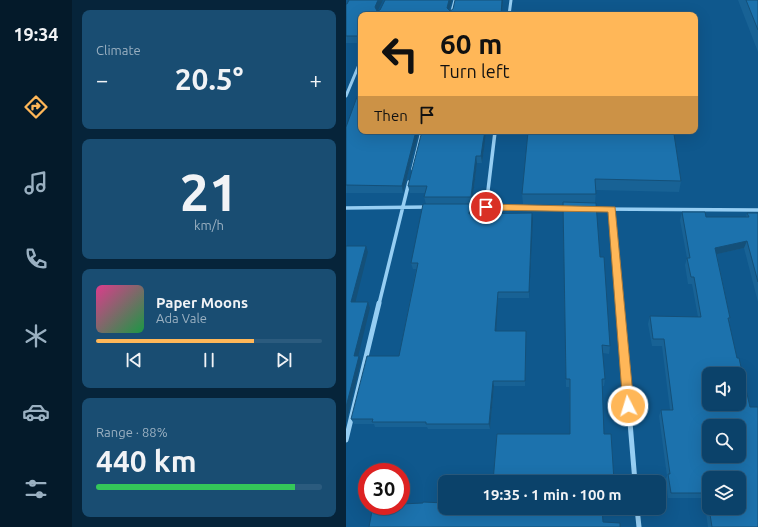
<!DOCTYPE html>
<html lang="en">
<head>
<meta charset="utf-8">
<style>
  :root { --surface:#0b426a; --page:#194d72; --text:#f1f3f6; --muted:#9ab0c1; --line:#2b5b7e; --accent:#ffb758 }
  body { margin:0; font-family:Ubuntu,sans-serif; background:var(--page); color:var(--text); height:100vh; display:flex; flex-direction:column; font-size:15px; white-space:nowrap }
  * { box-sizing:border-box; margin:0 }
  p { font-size:13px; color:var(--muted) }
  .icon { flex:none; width:22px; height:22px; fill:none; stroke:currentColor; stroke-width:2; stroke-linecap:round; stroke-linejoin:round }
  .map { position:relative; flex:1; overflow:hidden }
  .sheet { display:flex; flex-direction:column; gap:10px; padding:10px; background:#06243a; width:274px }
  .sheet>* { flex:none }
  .banner { position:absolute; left:12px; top:12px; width:340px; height:122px; border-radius:8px; box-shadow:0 4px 16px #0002,0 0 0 1px var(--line); background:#ffb758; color:#111; overflow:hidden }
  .fabs { position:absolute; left:356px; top:367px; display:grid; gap:8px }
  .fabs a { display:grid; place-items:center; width:44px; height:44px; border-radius:8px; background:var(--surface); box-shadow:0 4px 16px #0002,0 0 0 1px var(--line); font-size:20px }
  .speed { position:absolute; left:12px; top:463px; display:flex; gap:8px; font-size:20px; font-weight:700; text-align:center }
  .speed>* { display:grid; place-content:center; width:52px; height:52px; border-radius:50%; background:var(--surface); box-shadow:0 4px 16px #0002,0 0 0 1px var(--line); line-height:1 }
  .speed .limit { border:6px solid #d22; background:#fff; color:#111 }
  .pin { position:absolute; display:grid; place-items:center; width:34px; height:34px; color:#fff; margin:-17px; border:2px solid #fff; border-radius:50%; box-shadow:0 1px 4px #0007 }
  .me { position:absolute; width:44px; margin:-22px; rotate:355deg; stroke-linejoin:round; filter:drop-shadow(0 0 3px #0008) }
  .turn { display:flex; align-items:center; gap:14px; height:84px; padding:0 16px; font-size:18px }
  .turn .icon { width:52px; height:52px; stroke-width:2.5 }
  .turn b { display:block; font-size:28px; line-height:34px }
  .then { display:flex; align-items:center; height:38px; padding:0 16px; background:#0003; gap:8px; font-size:15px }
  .big { font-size:30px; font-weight:700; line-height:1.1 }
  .sheet .card { flex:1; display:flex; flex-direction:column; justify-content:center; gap:6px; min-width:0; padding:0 14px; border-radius:8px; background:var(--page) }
  .sheet .dial { align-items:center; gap:0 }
  .dial b { font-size:52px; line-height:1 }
  .song { display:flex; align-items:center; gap:12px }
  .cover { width:48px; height:48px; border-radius:6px; background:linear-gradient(135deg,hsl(330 70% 55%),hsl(140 70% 35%)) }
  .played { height:4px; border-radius:2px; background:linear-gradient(90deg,var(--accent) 70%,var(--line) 70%) }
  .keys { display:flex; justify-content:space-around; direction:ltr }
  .heat { display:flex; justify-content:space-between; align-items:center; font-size:22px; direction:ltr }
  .charge { height:6px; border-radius:3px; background:linear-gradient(90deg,#34c759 88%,var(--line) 0) }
  .trip { position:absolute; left:92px; top:475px; width:228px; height:40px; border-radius:8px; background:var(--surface); box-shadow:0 4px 16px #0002,0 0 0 1px var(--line); font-weight:700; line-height:40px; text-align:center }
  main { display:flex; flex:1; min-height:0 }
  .tab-bar { display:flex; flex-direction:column; width:72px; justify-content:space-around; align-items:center; background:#041a2a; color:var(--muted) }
  .tab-bar .icon { width:28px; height:28px }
  .tab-bar .current { color:var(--accent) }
  .tab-bar b { font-size:18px; color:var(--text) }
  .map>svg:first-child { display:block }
</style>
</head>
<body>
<main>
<nav class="tab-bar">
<b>19:34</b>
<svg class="icon current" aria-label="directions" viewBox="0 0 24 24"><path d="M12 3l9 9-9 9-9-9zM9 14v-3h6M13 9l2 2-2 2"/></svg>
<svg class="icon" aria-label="music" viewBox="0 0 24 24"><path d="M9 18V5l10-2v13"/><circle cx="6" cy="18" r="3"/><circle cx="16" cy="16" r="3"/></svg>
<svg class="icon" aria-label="phone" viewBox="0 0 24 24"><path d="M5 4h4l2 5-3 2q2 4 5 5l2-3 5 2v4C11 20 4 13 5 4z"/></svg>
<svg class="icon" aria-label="climate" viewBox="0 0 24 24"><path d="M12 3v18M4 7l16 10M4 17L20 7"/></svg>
<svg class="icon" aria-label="car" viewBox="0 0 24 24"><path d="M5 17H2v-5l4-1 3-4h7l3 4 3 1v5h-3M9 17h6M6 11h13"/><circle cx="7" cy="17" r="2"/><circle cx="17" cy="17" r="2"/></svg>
<svg class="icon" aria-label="filters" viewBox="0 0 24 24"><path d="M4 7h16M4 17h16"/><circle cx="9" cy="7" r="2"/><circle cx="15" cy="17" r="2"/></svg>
</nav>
<section class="sheet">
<div class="card"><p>Climate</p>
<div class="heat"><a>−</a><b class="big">20.5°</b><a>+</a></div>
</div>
<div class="card dial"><b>21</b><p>km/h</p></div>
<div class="card">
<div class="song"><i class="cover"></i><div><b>Paper Moons</b><p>Ada Vale</p></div></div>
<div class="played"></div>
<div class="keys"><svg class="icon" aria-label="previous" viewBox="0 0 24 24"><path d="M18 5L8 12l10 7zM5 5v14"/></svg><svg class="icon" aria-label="pause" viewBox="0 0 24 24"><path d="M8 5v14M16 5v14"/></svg><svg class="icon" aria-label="next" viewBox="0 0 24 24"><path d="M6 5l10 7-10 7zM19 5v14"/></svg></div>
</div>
<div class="card"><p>Range · 88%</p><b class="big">440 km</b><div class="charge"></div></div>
</section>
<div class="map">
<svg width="412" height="527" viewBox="0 0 412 527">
  <rect width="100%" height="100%" fill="#0f588d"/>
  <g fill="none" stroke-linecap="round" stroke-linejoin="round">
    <path stroke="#96cef3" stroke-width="3" d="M105,15L109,0
      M163,15L165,0
      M0,96L15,60
      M76,133V131
      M149,133V131"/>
    <path stroke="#96cef3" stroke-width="3.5" d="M67,169L76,132
      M120,207L222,208
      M140,207L149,132
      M0,208L82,207
      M246,209L412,210
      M266,209L274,304
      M33,304L63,182"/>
    <path stroke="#96cef3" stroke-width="5" d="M274,303L289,482
      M0,440L33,303
      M291,508L293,527"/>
  </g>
  <path fill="#186295" d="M106,0L103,10L104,11L157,0L156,15H15V43H0V4L32,11Z
    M392,0H412V52Z
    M0,127L73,131L57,193H0Z
    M182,132L335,181L333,192L250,190L249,203L254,257L264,346L263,354L257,353L259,379L258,386H256L258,434H265L268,482H147L224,434L223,387H220L217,205L177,204L176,194Z
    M138,149L136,163H131L126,204H80L78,197L79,193H64L62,186Z
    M125,210V214L186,213L183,298H152L150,331H180L179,386H148L144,429H82L81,427H29L28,424H8L5,419L53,356L70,269H67L65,263Z
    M336,212L360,217H400L401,213H412V302L398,248L371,254L384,318L383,322L412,527H362L358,498H322L320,479L321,476L313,416L315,410H324L316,346H306L302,324L304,316L352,317L346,284H342L339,265L341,258L334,220Z"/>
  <path fill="#145079" d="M32,0H37L30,14L29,7Z
    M103,0H106L102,14L101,8Z
    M156,0H157L156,15H155Z
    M70,131H73L57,193L56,186Z
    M139,131H140L138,149L136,163L135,156Z
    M130,156L131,163L126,204L125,197Z
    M124,204L125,210L124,220L123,214Z
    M186,213L187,220L183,298V292Z
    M401,241L398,248L367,255L369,248Z
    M20,246L22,252L8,308L5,302Z
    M152,292V298L150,337L149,331Z
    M22,302L24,308L11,361L8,356Z
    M13,356L15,361L0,423V407Z
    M147,381L148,386L144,429L143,424Z"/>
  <path fill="#1c72ad" stroke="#145079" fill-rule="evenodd" d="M3,0H32L29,7L31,11L34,10L39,0H103L101,8L104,11L107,9L109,0H156L155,15H15V36H0V4H1Z
    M400,0H412V30Z
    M15,86V131H70L56,186L0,185V127Z
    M76,131H139L137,142L135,156H130L125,197H78L81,186H62Z
    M182,132L328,134L335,181L249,179L250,194H176Z
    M217,202L250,203L254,257H258L264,346L256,345L259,379H256L258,434H265L268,481H255V482H147L151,434H224V379H220Z
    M77,204H124L123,214L186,213L183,292H152L149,331H180L179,381H147L143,424H80V422H26L27,419H5L21,356H53L72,263H65Z
    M336,212H359L360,217H403L401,213H412V282L401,241L369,248L384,318H382L391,358H393L404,407H412V527H366L363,508H393V478H363V506L361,493H325L322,474H324L315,410H327L318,339H307L304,316L355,317L348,277H345L341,258H344ZM363,374H393V404H363ZM363,426H393V456H363Z
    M0,246H20L5,302H22L8,356H13L0,407Z
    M77,502L99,503V508H256L257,522L274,523V527H23L27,506H55V504L77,503Z"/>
  <path fill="#ffb758" stroke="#a67739" d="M140,204L269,207L288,406L286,410L282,411L279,410L277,406L262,212L140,210L136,207Z"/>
</svg>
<div class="fabs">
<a><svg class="icon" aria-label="sound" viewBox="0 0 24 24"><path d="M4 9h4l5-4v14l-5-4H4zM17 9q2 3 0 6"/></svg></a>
<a><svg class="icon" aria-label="search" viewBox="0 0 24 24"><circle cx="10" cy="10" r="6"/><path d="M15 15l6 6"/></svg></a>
<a><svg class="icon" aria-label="layers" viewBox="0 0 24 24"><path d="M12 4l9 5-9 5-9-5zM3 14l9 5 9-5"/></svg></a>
</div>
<div class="speed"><div class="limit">30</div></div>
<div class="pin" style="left:140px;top:207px;background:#d93025"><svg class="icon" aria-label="arrive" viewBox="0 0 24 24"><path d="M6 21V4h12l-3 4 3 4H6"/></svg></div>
<svg class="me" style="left:282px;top:406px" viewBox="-20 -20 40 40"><circle r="17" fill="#ffb758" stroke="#fff" stroke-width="3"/><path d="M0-11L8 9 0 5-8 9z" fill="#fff"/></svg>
<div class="trip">19:35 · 1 min · 100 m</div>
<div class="banner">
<div class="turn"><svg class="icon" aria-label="left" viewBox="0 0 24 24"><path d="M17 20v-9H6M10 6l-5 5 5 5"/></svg><div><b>60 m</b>Turn left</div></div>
<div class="then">Then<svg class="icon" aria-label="arrive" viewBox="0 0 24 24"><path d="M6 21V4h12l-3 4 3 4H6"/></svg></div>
</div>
</div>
</main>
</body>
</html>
